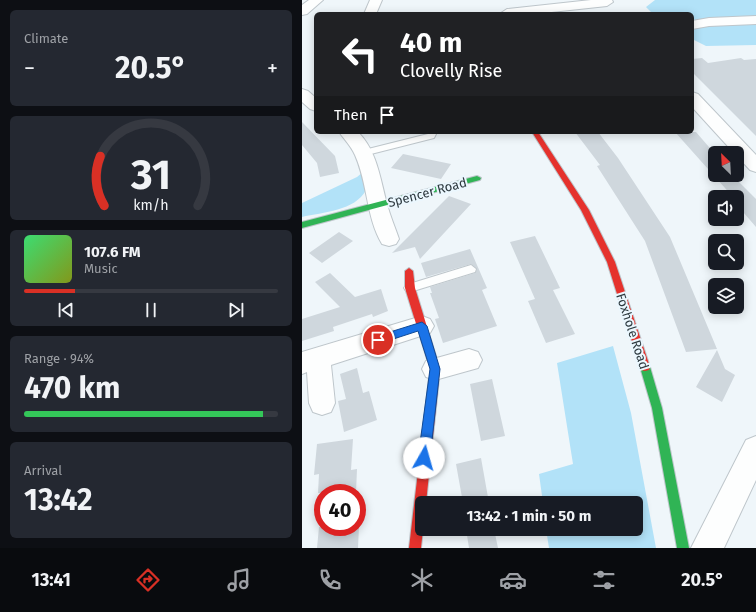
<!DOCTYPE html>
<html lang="en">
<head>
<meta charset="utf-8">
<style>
  :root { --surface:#171b24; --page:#242831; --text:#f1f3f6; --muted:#9ea1a6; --line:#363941; --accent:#d93025 }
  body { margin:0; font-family:"Fira Sans",sans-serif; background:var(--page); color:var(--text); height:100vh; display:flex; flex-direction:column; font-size:15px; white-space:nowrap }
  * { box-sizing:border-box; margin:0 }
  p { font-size:13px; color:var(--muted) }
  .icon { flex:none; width:22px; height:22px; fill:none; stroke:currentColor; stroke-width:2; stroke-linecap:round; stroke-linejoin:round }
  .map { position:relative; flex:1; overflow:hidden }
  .panel { display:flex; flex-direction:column; gap:10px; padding:10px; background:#0d0f14; width:302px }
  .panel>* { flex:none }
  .banner { position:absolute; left:12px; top:12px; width:380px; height:122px; border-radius:6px; box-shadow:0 2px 10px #0003; background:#202124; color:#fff; overflow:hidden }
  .needle { width:26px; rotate:336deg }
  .buttons { position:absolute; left:406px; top:146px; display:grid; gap:8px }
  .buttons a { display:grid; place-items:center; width:36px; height:36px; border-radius:6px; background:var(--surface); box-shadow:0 2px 10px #0003; font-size:20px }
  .speed { position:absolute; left:12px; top:484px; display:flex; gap:8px; font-size:20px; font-weight:700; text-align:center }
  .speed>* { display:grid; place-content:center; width:52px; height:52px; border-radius:50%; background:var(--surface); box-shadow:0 2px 10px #0003; line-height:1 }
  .speed .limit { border:6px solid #d22; background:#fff; color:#111 }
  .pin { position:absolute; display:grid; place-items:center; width:34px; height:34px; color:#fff; margin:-17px; border:2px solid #fff; border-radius:50%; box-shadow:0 1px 4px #0007 }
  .me { position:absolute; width:44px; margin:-22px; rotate:7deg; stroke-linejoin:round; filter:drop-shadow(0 0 3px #0008) }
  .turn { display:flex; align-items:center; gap:14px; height:84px; padding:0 20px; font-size:18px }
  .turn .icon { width:52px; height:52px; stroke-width:2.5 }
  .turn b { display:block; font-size:28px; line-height:34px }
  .then { display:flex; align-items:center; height:38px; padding:0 20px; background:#0003; gap:8px; font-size:15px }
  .big { font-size:30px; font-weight:700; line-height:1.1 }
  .panel .widget { flex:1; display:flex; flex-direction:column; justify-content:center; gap:6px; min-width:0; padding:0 14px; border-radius:6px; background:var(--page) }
  .panel .dial { align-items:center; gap:0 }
  .dial svg { height:104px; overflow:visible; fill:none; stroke:var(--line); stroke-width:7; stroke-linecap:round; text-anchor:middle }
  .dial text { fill:var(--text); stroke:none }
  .song { display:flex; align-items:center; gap:12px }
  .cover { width:48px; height:48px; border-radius:6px; background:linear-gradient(135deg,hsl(140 70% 55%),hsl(70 70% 35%)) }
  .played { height:4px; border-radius:2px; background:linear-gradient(90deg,var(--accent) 20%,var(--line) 20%) }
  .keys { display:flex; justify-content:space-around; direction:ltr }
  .heat { display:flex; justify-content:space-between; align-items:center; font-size:22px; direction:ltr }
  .charge { height:6px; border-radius:3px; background:linear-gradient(90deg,#34c759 94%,var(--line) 0) }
  .trip { position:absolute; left:113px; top:496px; width:228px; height:40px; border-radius:6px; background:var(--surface); box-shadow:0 2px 10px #0003; font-weight:700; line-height:40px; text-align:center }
  .tabs { display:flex; height:64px; justify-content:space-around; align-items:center; background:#090b0e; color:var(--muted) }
  .tabs .icon { width:28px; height:28px }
  .tabs .on { color:var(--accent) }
  .tabs b { font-size:18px; color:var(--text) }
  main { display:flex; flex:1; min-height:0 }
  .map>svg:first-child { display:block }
</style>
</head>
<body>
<main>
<section class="panel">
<div class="widget"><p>Climate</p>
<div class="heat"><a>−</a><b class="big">20.5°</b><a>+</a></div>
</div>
<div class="widget dial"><svg viewBox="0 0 100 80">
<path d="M14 69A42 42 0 1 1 86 69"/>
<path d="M14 69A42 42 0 0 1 11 31" stroke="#d93025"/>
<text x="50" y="56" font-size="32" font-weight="700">31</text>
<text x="50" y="72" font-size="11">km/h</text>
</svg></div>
<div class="widget">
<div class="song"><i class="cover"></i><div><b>107.6 FM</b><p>Music</p></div></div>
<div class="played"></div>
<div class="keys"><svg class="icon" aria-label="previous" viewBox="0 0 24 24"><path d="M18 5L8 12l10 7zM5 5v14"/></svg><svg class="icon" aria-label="pause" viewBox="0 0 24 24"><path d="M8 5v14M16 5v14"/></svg><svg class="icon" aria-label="next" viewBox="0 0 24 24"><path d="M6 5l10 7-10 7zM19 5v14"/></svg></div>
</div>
<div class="widget"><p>Range · 94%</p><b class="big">470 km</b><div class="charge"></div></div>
<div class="widget"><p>Arrival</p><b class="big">13:42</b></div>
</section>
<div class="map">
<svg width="454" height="548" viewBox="0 0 454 548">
  <rect width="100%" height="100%" fill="#eff6fa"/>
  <path fill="#b2e2f8" d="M353,0H454V16L390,20V14H351L344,7Z
    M454,22V45L404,46L390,39V27Z
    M61,172L64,190C53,211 21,212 0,217V203L55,177Z
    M311,346L329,413L354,548H247L244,529H334V503H241L237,474L271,464L255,363Z"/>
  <path fill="#cfd7dd" d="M400,58L406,63L439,58L442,60L454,59V136L390,72V59Z
    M0,122L33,156L37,173L18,177L15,163L0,145Z
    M273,132H296L316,158L368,237L415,349L384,352L343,241L295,166L298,165Z
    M373,132H394L413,154V175H430L454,199V227L435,205V197H431Z
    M101,154L120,158L149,164L139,179L89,168Z
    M147,196L169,204L118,259L113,247L90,253Z
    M37,232L51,241L20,263L7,253Z
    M233,236L258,288L251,290L273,334L244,343L226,301L233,299L208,242Z
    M168,249L185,288L180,290L195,326L141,343L133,319L137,318L128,293H130L128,287L173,273L175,269L169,264L124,277L119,263Z
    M28,273L53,297L79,289L86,311L71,317L70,314L31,327L32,331L0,341V319L38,307L13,282Z
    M415,350L423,369L433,375L420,402L394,387Z
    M55,368L61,393L67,391L75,420L42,432L36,401L44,399L38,374Z
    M190,379L203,436L179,441L168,384Z
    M51,439L49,470L55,469L54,493H16L17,474L12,475L15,444Z
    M179,458L187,503H161L154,464Z
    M17,527H57L56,548H15Z
    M164,529H192L196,548H167Z"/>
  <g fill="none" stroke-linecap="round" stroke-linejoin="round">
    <defs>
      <path id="lane" d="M127,132H135L132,138L61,156L57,153L58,151L126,134Z
        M169,265L174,269L173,272L108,292L104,291L102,288L104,285Z"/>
      <path id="street" d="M7,0H21L5,14L0,15V5Z
        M68,0H80L74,14H62Z
        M289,0H310L311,2L305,6L231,14L199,13L205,9Z
        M454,16V24L407,26L390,29V21L407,18Z
        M0,89L6,91L14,98V111L8,109L0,102Z
        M390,92L396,94L454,155V172L448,170L435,156V153H432L390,107Z
        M37,132H56C75,151 78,178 85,204C88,216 93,227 97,239L94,244L87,246L80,244C64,217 66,184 53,155C49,146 43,140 37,132Z
        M120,316L128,319L132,326L128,333L29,365L33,403L29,412L20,415L11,412L7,403L5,372L0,374V352Z
        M167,349L176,352L180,360L176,368L133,380L124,377L120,369L124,361Z
        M454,436V480L422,548H389L444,440Z"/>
      <path id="fast" d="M175,176L179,178L178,180L0,228V222Z
        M343,363L347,364L348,367L360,408L387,548H375L350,408L338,367L339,364Z"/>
      <path id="jam" d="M230,132H236L287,210L313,262L348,367L347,370L343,371L339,370L338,367L305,262L279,210Z
        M107,268L111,271L113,288L138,369L124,503H120V529H121L119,548H107L128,369L103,288V271Z"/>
    </defs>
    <use href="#lane" stroke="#bec6cb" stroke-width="2"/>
    <use href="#street" stroke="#bec6cb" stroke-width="2"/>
    <use href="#fast" stroke="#bec6cb" stroke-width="2"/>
    <use href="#jam" stroke="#bec6cb" stroke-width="2"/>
    <use href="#lane" fill="#fdfefe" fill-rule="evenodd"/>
    <use href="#street" fill="#fdfefe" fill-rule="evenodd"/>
    <use href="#fast" fill="#30b455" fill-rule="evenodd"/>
    <use href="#jam" fill="#e5322d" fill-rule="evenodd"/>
  </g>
  <path fill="#1a73e8" stroke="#114b97" d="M120,322L125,326L138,369L128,458L126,462L122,464L118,462L116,458L128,369L116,331L76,344L71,340L72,337Z"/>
  <g text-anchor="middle" stroke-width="4" stroke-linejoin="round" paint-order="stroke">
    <g font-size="13" fill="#2c383e" stroke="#ebf7fe">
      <text transform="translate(125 192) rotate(-15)" y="5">Spencer Road</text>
      <text transform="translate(331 331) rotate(72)" y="5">Foxhole Road</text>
    </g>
  </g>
</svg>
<div class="buttons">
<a><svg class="needle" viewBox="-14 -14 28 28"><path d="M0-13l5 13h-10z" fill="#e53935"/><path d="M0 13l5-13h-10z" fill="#9ea1a6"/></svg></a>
<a><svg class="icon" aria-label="sound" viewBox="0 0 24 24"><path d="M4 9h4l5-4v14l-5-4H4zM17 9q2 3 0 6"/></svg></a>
<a><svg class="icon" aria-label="search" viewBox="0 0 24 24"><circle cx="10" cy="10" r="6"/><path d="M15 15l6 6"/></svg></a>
<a><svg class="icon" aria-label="layers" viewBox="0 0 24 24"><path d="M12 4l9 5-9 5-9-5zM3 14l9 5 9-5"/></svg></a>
</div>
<div class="speed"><div class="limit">40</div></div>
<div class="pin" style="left:76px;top:340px;background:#d93025"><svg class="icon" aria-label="arrive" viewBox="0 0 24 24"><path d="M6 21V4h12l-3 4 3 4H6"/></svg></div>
<svg class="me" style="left:122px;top:458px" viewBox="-20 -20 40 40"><circle r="19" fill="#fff"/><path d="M0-13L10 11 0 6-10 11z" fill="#1a73e8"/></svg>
<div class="trip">13:42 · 1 min · 50 m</div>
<div class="banner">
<div class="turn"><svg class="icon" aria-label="left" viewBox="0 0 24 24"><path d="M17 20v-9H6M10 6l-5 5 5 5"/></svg><div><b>40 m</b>Clovelly Rise</div></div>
<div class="then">Then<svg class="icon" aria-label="arrive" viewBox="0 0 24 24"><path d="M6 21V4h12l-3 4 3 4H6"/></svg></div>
</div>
</div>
</main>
<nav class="tabs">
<b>13:41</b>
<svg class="icon on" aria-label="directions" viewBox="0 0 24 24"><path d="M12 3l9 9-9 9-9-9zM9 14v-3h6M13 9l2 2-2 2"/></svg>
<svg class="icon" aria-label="music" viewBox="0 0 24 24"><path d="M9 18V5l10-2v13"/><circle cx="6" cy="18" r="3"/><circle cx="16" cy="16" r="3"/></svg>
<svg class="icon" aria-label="phone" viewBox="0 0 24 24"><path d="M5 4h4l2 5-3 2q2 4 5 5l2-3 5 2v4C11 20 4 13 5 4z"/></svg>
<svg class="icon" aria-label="climate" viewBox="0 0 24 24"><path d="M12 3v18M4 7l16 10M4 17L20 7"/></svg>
<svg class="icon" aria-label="car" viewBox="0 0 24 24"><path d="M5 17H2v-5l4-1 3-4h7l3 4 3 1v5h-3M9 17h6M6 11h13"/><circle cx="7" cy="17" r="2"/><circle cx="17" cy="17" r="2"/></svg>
<svg class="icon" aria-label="filters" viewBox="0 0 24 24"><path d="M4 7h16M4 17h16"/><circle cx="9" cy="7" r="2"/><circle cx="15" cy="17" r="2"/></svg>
<b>20.5°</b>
</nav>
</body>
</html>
